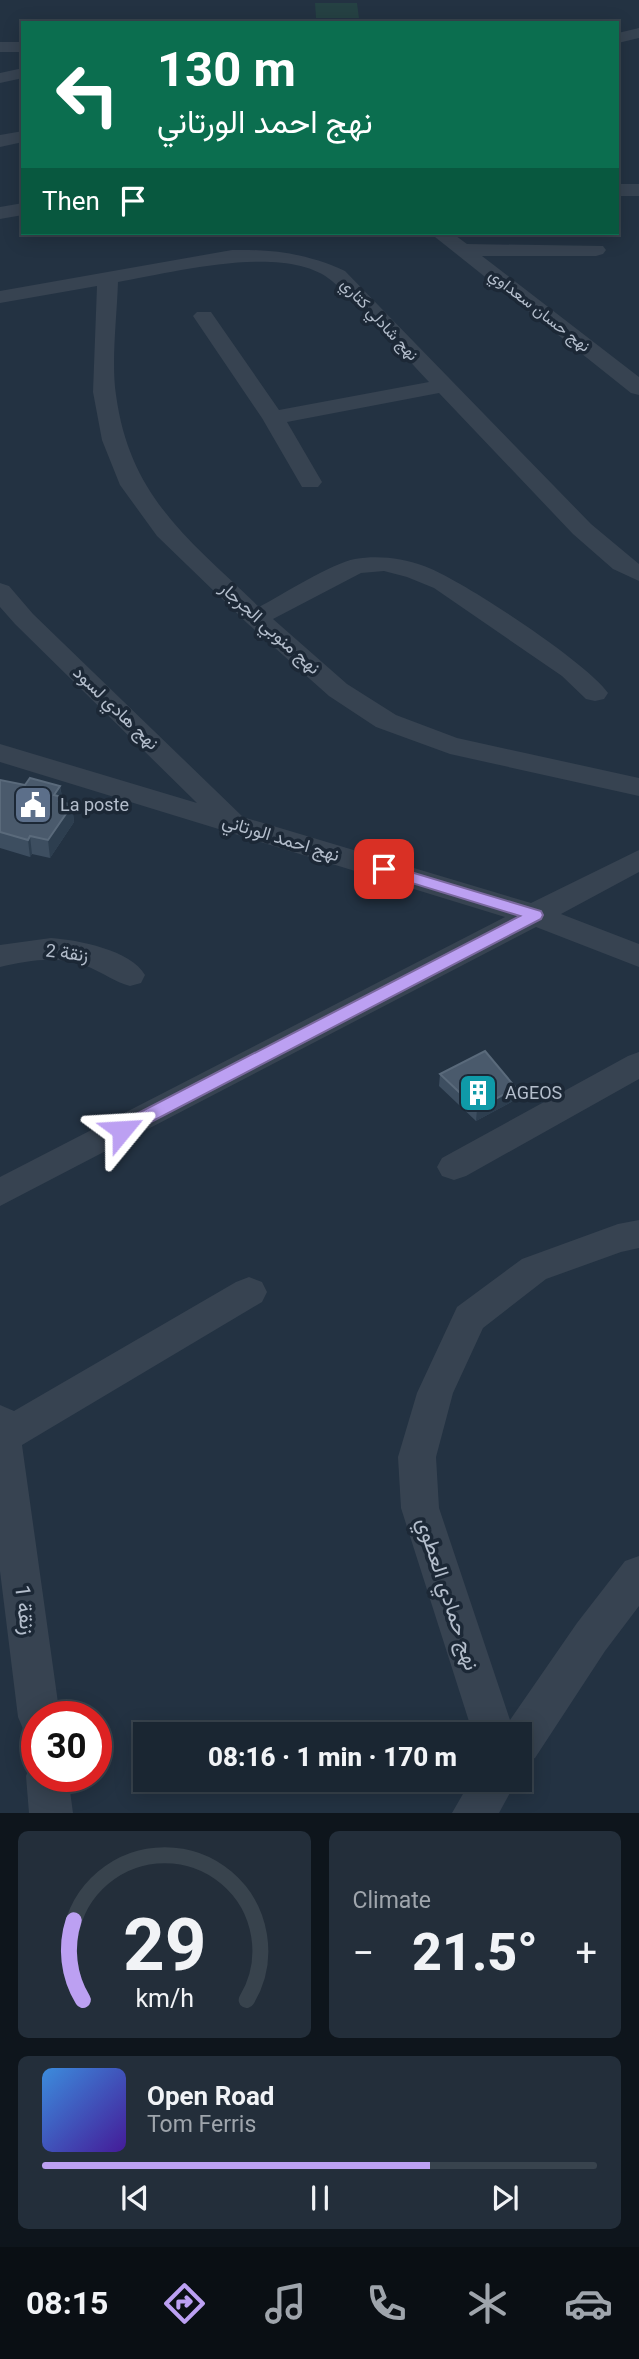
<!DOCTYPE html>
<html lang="en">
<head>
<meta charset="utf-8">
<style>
  :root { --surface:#1a2632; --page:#232e3a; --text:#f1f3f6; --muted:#9fa5ac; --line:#38434d; --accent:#bca0f2 }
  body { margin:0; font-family:Roboto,Vazirmatn,sans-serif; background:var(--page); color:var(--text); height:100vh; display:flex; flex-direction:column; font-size:26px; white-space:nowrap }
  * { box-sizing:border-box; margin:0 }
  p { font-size:23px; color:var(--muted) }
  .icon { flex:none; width:38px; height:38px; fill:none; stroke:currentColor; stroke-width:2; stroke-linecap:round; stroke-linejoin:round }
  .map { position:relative; height:1813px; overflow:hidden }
  .sheet { display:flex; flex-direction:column; gap:18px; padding:18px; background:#0e151c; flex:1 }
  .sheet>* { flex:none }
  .guide { position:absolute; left:21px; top:21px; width:598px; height:214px; border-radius:0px; box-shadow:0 4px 18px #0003,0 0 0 2px var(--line); background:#0b6e4f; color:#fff; overflow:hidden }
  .speed { position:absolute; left:21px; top:1701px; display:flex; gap:14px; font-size:35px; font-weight:700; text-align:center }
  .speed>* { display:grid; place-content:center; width:91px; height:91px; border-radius:50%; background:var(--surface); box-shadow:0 4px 18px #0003,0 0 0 2px var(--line); line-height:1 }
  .speed .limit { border:10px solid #d22; background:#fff; color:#111 }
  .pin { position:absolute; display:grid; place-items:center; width:60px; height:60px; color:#fff; margin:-30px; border-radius:14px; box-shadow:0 4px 10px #0006 }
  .me { position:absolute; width:77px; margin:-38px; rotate:63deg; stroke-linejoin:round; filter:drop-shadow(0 0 5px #0008) }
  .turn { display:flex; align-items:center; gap:24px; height:147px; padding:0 21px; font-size:32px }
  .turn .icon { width:91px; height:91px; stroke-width:2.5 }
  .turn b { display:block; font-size:49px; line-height:60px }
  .then { display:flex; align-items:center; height:66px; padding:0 21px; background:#0003; gap:14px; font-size:26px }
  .big { font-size:52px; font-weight:800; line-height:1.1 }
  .sheet .widget { flex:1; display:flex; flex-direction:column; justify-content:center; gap:10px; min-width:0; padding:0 24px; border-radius:10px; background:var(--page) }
  .sheet .dial { align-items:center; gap:0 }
  .dial svg { height:182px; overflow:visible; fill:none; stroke:var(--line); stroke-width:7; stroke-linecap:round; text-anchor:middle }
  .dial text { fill:var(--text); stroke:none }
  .song { display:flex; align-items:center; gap:21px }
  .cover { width:84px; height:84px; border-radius:10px; background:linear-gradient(135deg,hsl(210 70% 55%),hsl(260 70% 35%)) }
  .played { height:7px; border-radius:4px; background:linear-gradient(90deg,var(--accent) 70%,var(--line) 70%) }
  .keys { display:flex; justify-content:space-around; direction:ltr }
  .heat { display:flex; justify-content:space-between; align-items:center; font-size:38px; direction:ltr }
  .sheet .tiles { flex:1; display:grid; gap:18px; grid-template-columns:1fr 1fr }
  .widget:last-child { grid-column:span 2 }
  .trip { position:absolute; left:133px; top:1722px; width:399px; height:70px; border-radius:0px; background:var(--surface); box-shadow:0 4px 18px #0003,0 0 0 2px var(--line); font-weight:800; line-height:70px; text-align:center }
  .menu { display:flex; height:112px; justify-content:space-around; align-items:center; background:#0a0f14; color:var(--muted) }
  .menu .icon { width:49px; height:49px }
  .menu .current { color:var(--accent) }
  .menu b { font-size:32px; color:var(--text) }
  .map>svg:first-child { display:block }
</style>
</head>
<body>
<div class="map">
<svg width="639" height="1813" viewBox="0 0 639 1813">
  <rect width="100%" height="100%" fill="#233242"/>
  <path fill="#254143" d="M315,3H357L359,18H316Z"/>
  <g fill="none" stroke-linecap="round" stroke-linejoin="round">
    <path fill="#374351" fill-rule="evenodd" d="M639,28V38L618,43V33Z
      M0,42H23V52H0Z
      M23,68V78L0,83V73Z
      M23,131V142L0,147V135Z
      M618,184H639V196H618Z
      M23,203V215L0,219V207Z
      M430,233H452L467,244L603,246L606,250L603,254L596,256H482L639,377V395L631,393Z
      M232,250C272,249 309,254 345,271L591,524L639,564V581L613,569L573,534L439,393L287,422L322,482L318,487H302L262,418L193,316L197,312H211L279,410L429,382C398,349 366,310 332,281C286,242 172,273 118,282C117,316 111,362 116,395C130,498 189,539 259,607C282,595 332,563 355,559C378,555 402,558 424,566C459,578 588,663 608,693L604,699L595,701L586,699L562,676L434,588L407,577L384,571L361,573L273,619L347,684L396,715L457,738L639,778V796L450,754L376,727L329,696L247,623L157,536L120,485L102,440L93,392L97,286L0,303V291Z
      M0,583L9,586L33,614L243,817L531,903L639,850V872L561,914L639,944V967L536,927L0,1206V1177L505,917L0,762V744L197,803L15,624L0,607Z
      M51,938C78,940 131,950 145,975L141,983L130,986C115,982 103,973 89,967C61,955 29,960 0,967V945Z
      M639,1052V1079L466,1176L454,1180L442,1176L437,1167L442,1158L628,1056Z
      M639,1220V1248L621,1252L546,1279L483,1328L453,1393L436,1457L439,1508L510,1720L577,1623L625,1561L639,1556V1606L605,1651L535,1758L520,1764V1734H473L401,1508L398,1457L417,1393L457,1307L522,1259L618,1224Z
      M249,1277L262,1282L267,1292L262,1302L22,1445L60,1717H37V1736L24,1731L18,1717L0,1571V1405L14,1411L236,1282Z
      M37,1759V1776H68L73,1813H29L26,1776L32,1761Z
      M471,1780H517L499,1813H452Z"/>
  </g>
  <path fill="#3d4e60" d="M0,780L25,785L60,786L63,802L72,805L74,822L50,858L32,854L30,857L0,848Z
    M440,1074L516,1088L515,1100L476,1121L439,1086Z"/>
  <path fill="#2d3e4f" d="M60,786L64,814L54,795Z
    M72,805L74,822L50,858L48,840Z
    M30,836L32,854L30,857L28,840Z
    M516,1088L515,1100L476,1121L477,1109Z"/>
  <path fill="#4a5a6c" stroke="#5a6a7b" stroke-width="2" d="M30,778L60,786L54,795L62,797L59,801L72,805L48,840L30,836L28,840L0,832V780L25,785Z
    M485,1051L516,1088L477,1109L440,1074Z"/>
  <path fill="#bca0f2" stroke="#7a689d" stroke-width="2" d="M384,864L541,911L543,915L541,919L128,1134H115L113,1130L115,1125L520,916L379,873L376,869Z"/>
  <defs>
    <symbol id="civic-square" viewBox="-11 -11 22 22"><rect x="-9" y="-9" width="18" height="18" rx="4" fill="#5c6f8a" stroke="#1c2836"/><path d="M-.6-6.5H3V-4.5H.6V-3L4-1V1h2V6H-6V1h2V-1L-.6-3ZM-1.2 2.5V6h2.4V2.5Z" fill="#fff"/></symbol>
    <symbol id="building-square" viewBox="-11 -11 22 22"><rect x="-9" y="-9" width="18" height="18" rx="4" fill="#0f9aa8" stroke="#1c2836"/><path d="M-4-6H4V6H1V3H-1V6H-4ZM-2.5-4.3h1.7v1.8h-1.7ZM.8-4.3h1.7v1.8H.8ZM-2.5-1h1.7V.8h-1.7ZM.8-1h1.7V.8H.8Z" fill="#fff"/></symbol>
  </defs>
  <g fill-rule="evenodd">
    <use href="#civic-square" x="11" y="783" width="44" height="44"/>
    <use href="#building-square" x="456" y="1071" width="44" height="44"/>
  </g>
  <g text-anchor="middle" stroke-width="7" stroke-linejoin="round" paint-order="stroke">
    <g font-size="16" fill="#b4becc" stroke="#1c2836">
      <text transform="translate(540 310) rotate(38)" y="6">نهج حسان سعداوي</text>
      <text transform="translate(380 319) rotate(47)" y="6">نهج شادلي كتاري</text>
    </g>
    <g font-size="18" fill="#b4becc" stroke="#1c2836">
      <text transform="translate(270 628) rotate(42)" y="6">نهج منوبي الجرجار</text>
      <text transform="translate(116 708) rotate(44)" y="6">نهج هادي لسود</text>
      <text transform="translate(281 838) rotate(17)" y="6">نهج احمد الورتاني</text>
      <text transform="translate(67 953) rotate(7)" y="6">زنقة 2</text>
    </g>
    <g font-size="18" fill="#b4becc" stroke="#1c2836" text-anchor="start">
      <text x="60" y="811">La poste</text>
      <text x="505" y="1099">AGEOS</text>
    </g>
    <g font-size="21" fill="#b4becc" stroke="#1c2836">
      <text transform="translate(448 1594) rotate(72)" y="7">نهج حمادي العطوي</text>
      <text transform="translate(25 1610) rotate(83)" y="7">زنقة 1</text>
    </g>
  </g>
</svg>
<div class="speed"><div class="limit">30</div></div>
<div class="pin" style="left:384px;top:869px;background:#d93025"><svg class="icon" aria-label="arrive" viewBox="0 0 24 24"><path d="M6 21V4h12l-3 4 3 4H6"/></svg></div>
<svg class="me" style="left:122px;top:1130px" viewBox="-20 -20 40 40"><path d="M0-17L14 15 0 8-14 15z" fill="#bca0f2" stroke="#fff" stroke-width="4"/></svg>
<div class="trip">08:16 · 1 min · 170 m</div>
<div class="guide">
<div class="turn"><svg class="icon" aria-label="left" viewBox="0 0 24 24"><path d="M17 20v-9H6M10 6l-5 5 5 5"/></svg><div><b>130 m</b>نهج احمد الورتاني</div></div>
<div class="then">Then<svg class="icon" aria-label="arrive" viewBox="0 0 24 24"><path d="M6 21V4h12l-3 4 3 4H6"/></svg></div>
</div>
</div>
<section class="sheet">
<div class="tiles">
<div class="widget dial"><svg viewBox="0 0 100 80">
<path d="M14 69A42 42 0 1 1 86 69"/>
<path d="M14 69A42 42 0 0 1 10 34" stroke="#bca0f2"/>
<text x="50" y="56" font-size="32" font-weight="700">29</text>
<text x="50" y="72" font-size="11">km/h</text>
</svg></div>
<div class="widget"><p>Climate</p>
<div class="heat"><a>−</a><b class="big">21.5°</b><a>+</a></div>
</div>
<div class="widget">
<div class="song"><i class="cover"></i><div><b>Open Road</b><p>Tom Ferris</p></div></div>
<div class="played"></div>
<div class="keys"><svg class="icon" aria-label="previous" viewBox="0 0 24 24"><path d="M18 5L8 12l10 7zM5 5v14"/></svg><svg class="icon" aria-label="pause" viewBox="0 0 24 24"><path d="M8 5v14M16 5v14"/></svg><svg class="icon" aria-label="next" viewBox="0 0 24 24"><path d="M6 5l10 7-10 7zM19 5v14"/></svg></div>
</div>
</div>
</section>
<nav class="menu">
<b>08:15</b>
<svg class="icon current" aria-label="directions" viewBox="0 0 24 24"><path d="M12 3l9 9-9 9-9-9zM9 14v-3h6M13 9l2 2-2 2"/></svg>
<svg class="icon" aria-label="music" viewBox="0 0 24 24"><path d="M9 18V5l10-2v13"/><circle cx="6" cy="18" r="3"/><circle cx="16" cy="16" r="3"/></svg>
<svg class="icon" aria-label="phone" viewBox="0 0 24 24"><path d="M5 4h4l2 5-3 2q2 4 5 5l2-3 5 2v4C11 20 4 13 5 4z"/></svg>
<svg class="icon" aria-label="climate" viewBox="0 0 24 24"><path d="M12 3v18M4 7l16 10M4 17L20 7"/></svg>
<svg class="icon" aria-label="car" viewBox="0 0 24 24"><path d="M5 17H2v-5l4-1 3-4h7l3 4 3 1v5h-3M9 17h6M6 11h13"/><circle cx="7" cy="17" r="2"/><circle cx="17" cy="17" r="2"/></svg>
</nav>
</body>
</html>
